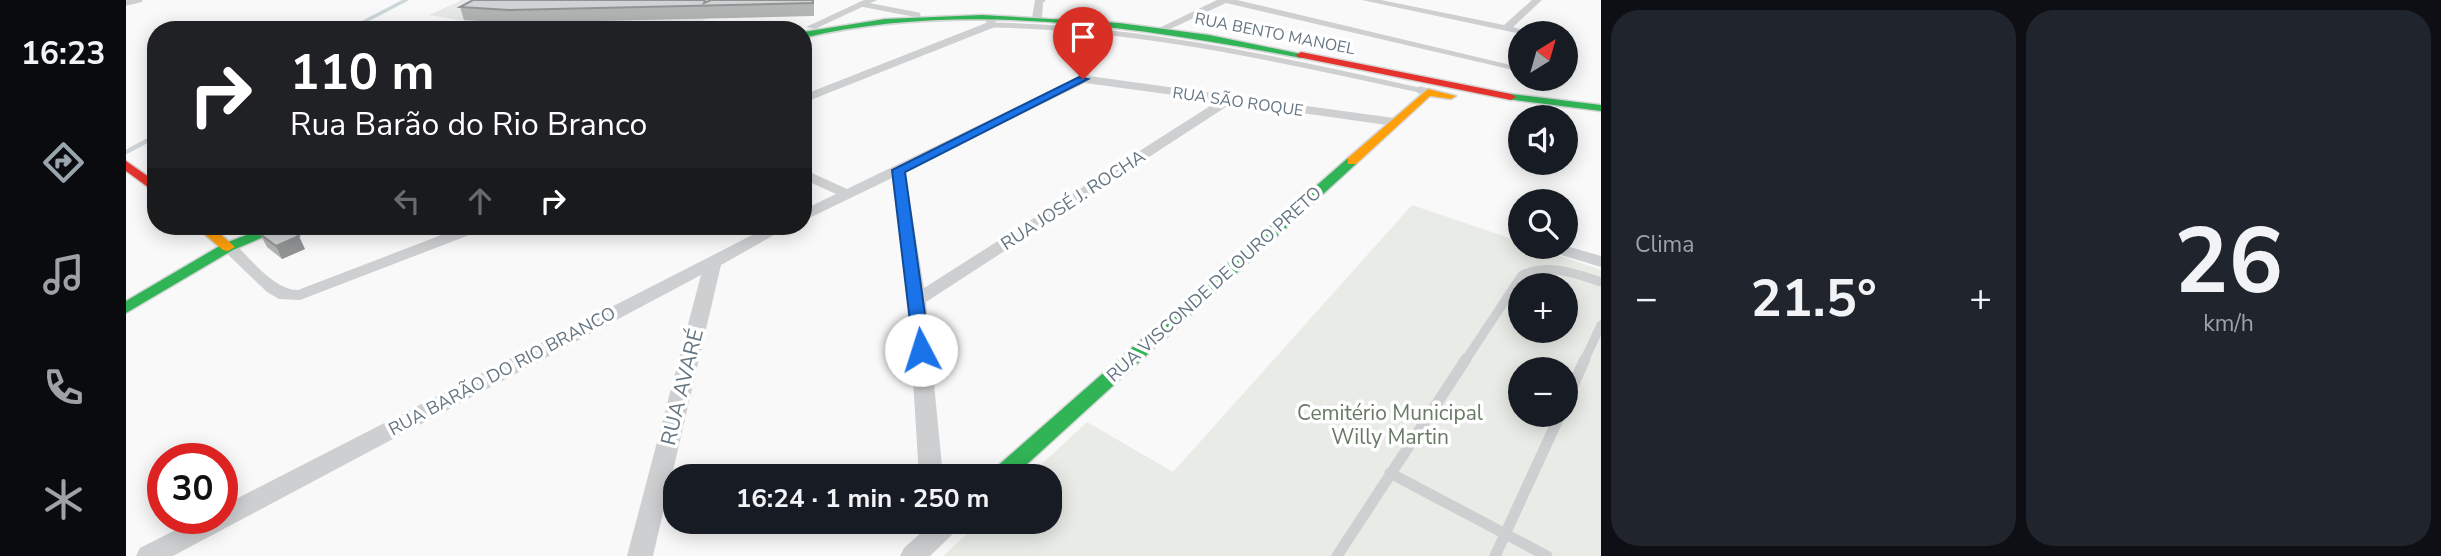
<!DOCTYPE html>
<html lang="pt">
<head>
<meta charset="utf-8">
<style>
  :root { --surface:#171b24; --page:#20242c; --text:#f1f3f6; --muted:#9ea1a6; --accent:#99a4ac }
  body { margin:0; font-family:"Nunito Sans",sans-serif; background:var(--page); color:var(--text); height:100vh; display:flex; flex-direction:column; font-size:26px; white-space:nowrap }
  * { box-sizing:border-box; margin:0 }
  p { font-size:23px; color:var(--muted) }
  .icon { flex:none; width:38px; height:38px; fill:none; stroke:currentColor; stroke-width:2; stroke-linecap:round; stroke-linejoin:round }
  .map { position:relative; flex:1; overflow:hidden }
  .side { display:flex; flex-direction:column; gap:10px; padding:10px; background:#0d0f14; width:840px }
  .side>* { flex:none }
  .top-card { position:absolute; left:21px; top:21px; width:665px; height:214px; border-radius:28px; box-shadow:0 4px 18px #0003; background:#202124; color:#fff; overflow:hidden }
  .needle { width:46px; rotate:37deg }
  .controls { position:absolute; left:1382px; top:21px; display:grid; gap:14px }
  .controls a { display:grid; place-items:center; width:70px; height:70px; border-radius:50%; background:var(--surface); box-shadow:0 4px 18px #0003; font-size:35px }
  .speed { position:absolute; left:21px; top:443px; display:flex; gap:14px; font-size:35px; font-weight:700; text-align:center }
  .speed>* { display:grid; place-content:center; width:91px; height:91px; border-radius:50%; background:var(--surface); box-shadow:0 4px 18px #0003; line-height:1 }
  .speed .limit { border:10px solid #d22; background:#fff; color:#111 }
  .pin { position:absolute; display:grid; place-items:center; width:60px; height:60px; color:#fff; margin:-72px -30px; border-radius:50% 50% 50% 0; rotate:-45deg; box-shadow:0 0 7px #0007 }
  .pin .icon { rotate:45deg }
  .me { position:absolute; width:77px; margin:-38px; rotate:355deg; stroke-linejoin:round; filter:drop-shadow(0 0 5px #0008) }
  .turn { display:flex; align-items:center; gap:24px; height:147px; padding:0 28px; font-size:32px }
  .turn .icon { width:91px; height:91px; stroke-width:2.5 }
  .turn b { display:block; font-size:49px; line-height:60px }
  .lanes { display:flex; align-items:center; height:66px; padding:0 28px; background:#0003; justify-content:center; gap:35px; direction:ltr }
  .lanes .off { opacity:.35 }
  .big { font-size:52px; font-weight:700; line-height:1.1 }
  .side .widget { flex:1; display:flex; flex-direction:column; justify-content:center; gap:10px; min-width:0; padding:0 24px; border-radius:28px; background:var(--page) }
  .side .dial { align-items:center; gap:0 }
  .dial b { font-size:91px; line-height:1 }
  .heat { display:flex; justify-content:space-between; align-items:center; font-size:38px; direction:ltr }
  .side .tiles { flex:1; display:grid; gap:10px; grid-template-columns:repeat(2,1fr) }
  .trip { position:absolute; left:537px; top:464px; width:399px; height:70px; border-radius:28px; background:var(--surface); box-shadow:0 4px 18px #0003; font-weight:700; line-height:70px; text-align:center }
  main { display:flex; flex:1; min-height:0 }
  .tabs { display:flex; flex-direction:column; width:126px; justify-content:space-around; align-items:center; background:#090b0e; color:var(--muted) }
  .tabs .icon { width:49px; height:49px }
  .tabs .selected { color:var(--accent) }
  .tabs b { font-size:32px; color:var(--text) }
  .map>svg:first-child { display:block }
</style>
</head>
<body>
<main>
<nav class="tabs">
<b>16:23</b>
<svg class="icon selected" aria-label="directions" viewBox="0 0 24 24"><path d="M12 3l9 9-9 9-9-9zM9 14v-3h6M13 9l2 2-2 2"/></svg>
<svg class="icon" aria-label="music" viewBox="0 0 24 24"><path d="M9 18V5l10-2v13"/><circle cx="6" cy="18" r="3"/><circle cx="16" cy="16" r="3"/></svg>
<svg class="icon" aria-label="phone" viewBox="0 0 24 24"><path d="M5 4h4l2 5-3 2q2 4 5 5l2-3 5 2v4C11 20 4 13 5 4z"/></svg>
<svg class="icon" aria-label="climate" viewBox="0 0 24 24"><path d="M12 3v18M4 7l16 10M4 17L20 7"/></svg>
</nav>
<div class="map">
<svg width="1475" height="556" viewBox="0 0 1475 556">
  <rect width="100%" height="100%" fill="#f9f9f9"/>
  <path fill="#e8e9e9" d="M336,0H608L575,22L433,25L345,22L303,15Z"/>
  <path fill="#e8ebe6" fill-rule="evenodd" d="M1286,205L1395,242V247H1408L1475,270V556H817L854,522H924V476H903L961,422L1047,472ZM1395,285H1440V331H1395ZM1395,369H1440V415H1395Z"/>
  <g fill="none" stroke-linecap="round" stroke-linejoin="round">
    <path stroke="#ced6d9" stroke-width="3.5" d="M222,30L280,0"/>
    <path stroke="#ced6d9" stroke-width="4.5" d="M0,152L30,136"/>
    <defs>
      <path id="fast" d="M856,15L993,23L1083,35L1180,55L1175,58C1015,27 838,0 677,38V32L759,19Z
        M662,23L667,26L665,28L478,30L482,27Z
        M1385,94L1475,105V111L1381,99L1380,97Z
        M1226,157L1232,161L1230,164L888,476H863L867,470L1222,158Z
        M144,226H163L107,250L0,313V301L97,244Z"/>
      <path id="slow" d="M1302,89L1330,96L1325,99L1304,96L1230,164H1222V158Z
        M69,226H85L109,247L102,251L97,250Z"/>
      <path id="jam" d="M1175,52L1385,94L1390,97L1385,100L1172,57L1170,55Z
        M0,161L30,182V193L0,171Z"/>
    </defs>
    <use href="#fast" stroke="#d5d6d7" stroke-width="3"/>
    <use href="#slow" stroke="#d5d6d7" stroke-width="3"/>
    <use href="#jam" stroke="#d5d6d7" stroke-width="3"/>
    <path stroke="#cecfd0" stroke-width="5" d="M0,3L14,0
      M735,4L792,15
      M865,25C1014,27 1157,60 1302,92"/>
    <path stroke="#cecfd0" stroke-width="7" d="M1294,90L1302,92"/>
    <path stroke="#cecfd0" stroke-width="9" d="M1339,361L1396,275C1423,263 1448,273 1475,282
      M1458,361L1475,325"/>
    <path stroke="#cecfd0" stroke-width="11" d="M1440,401L1459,359
      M1264,473L1421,556
      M1211,556L1340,359
      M1369,556L1434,415"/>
    <path fill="#cecfd0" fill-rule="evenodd" d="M738,0H751L689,29L680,27Z
      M909,0H920L917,3L916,18L911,21L906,18Z
      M1091,0H1111L1393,67L1387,70L1100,3L1040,31L1031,29Z
      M1236,0H1255L1378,25L1406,0H1416L1387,27L1408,33L1395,34Z
      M862,15L870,17L869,27L677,103V95L860,23Z
      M969,27L974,30L963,76L1268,118L1274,122L1268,126L1106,103L800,302L817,476H793L782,300L766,178L677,221V210L710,194L677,179V169L721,189L952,77L964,30ZM959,83L1092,101L798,288L779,171Z
      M339,226H361L359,229L174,300L153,299L141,292L94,247L96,243H108C125,259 148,290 172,290Z
      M644,226H664L595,265L527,556H501L575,275L47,556H10L14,548L73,518H96V506Z
      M1440,246L1475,256V267L1422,251L1420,247Z
      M807,522H835L832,529L804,556H774L778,548Z"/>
    <use href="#fast" fill="#30b455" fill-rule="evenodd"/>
    <use href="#slow" fill="#ff9f0a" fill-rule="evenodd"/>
    <use href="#jam" fill="#e5322d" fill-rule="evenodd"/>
  </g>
  <path fill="#b3b5b5" d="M688,0V16L386,23L338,20L334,7L583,1Z
    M134,234L179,249L156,259L141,247Z"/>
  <path fill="#929394" d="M173,236L179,249L156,259L150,246Z"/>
  <path fill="#d0d2d3" stroke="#929394" stroke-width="2" d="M347,0H579L578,3L585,0H687V3L383,10L334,7Z
    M155,226H160L173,236L150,246L134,234Z"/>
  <path fill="#1a73e8" stroke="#114b97" stroke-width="2" d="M953,77L962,79L779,172L804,350L795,356L788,355L766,170Z"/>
  <g text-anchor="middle" stroke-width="7" stroke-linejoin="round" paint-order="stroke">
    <g font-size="16" fill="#657683" stroke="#fff">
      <text transform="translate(1149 33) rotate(11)" y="6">RUA BENTO MANOEL</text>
      <text transform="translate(1112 101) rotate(8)" y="6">RUA SÃO ROQUE</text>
    </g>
    <g font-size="18" fill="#657683" stroke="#fff">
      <text transform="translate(947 200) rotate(-33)" y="6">RUA JOSÉ J. ROCHA</text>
      <text transform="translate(1088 284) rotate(-42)" y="6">RUA VISCONDE DE OURO PRETO</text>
      <text transform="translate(376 371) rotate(-28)" y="6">RUA BARÃO DO RIO BRANCO</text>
    </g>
    <g font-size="21" fill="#657683" stroke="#fff">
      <text transform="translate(556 387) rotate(-76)" y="7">RUA AVARÉ</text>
    </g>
    <g font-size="21" fill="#687a64" stroke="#fff">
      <text x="1264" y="420">Cemitério Municipal<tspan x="1264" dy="24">Willy Martin</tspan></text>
    </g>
  </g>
</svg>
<div class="controls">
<a><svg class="needle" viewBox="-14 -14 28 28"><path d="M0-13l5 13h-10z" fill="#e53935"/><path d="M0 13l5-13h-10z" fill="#9ea1a6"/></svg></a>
<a><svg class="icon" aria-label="sound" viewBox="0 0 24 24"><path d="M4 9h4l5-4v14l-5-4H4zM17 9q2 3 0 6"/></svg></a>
<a><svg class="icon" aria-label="search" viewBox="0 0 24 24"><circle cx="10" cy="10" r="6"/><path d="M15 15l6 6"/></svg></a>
<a>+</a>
<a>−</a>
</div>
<div class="speed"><div class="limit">30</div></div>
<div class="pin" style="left:957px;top:79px;background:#d93025"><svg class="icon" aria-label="arrive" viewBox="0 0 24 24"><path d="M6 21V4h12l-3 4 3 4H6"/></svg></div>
<svg class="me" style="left:795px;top:350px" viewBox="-20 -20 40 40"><circle r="19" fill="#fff"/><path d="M0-13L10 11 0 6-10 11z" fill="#1a73e8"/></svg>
<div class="trip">16:24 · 1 min · 250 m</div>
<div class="top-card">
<div class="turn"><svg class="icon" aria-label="right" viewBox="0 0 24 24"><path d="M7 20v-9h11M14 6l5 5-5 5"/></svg><div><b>110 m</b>Rua Barão do Rio Branco</div></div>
<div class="lanes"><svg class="icon off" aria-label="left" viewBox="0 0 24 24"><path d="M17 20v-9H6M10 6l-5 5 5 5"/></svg><svg class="icon off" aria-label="ahead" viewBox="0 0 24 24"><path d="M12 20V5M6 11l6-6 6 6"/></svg><svg class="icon" aria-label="right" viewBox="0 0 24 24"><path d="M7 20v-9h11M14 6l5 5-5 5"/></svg></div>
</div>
</div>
<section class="side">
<div class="tiles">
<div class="widget"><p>Clima</p>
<div class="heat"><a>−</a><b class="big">21.5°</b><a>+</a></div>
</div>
<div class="widget dial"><b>26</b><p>km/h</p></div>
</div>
</section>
</main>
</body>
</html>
